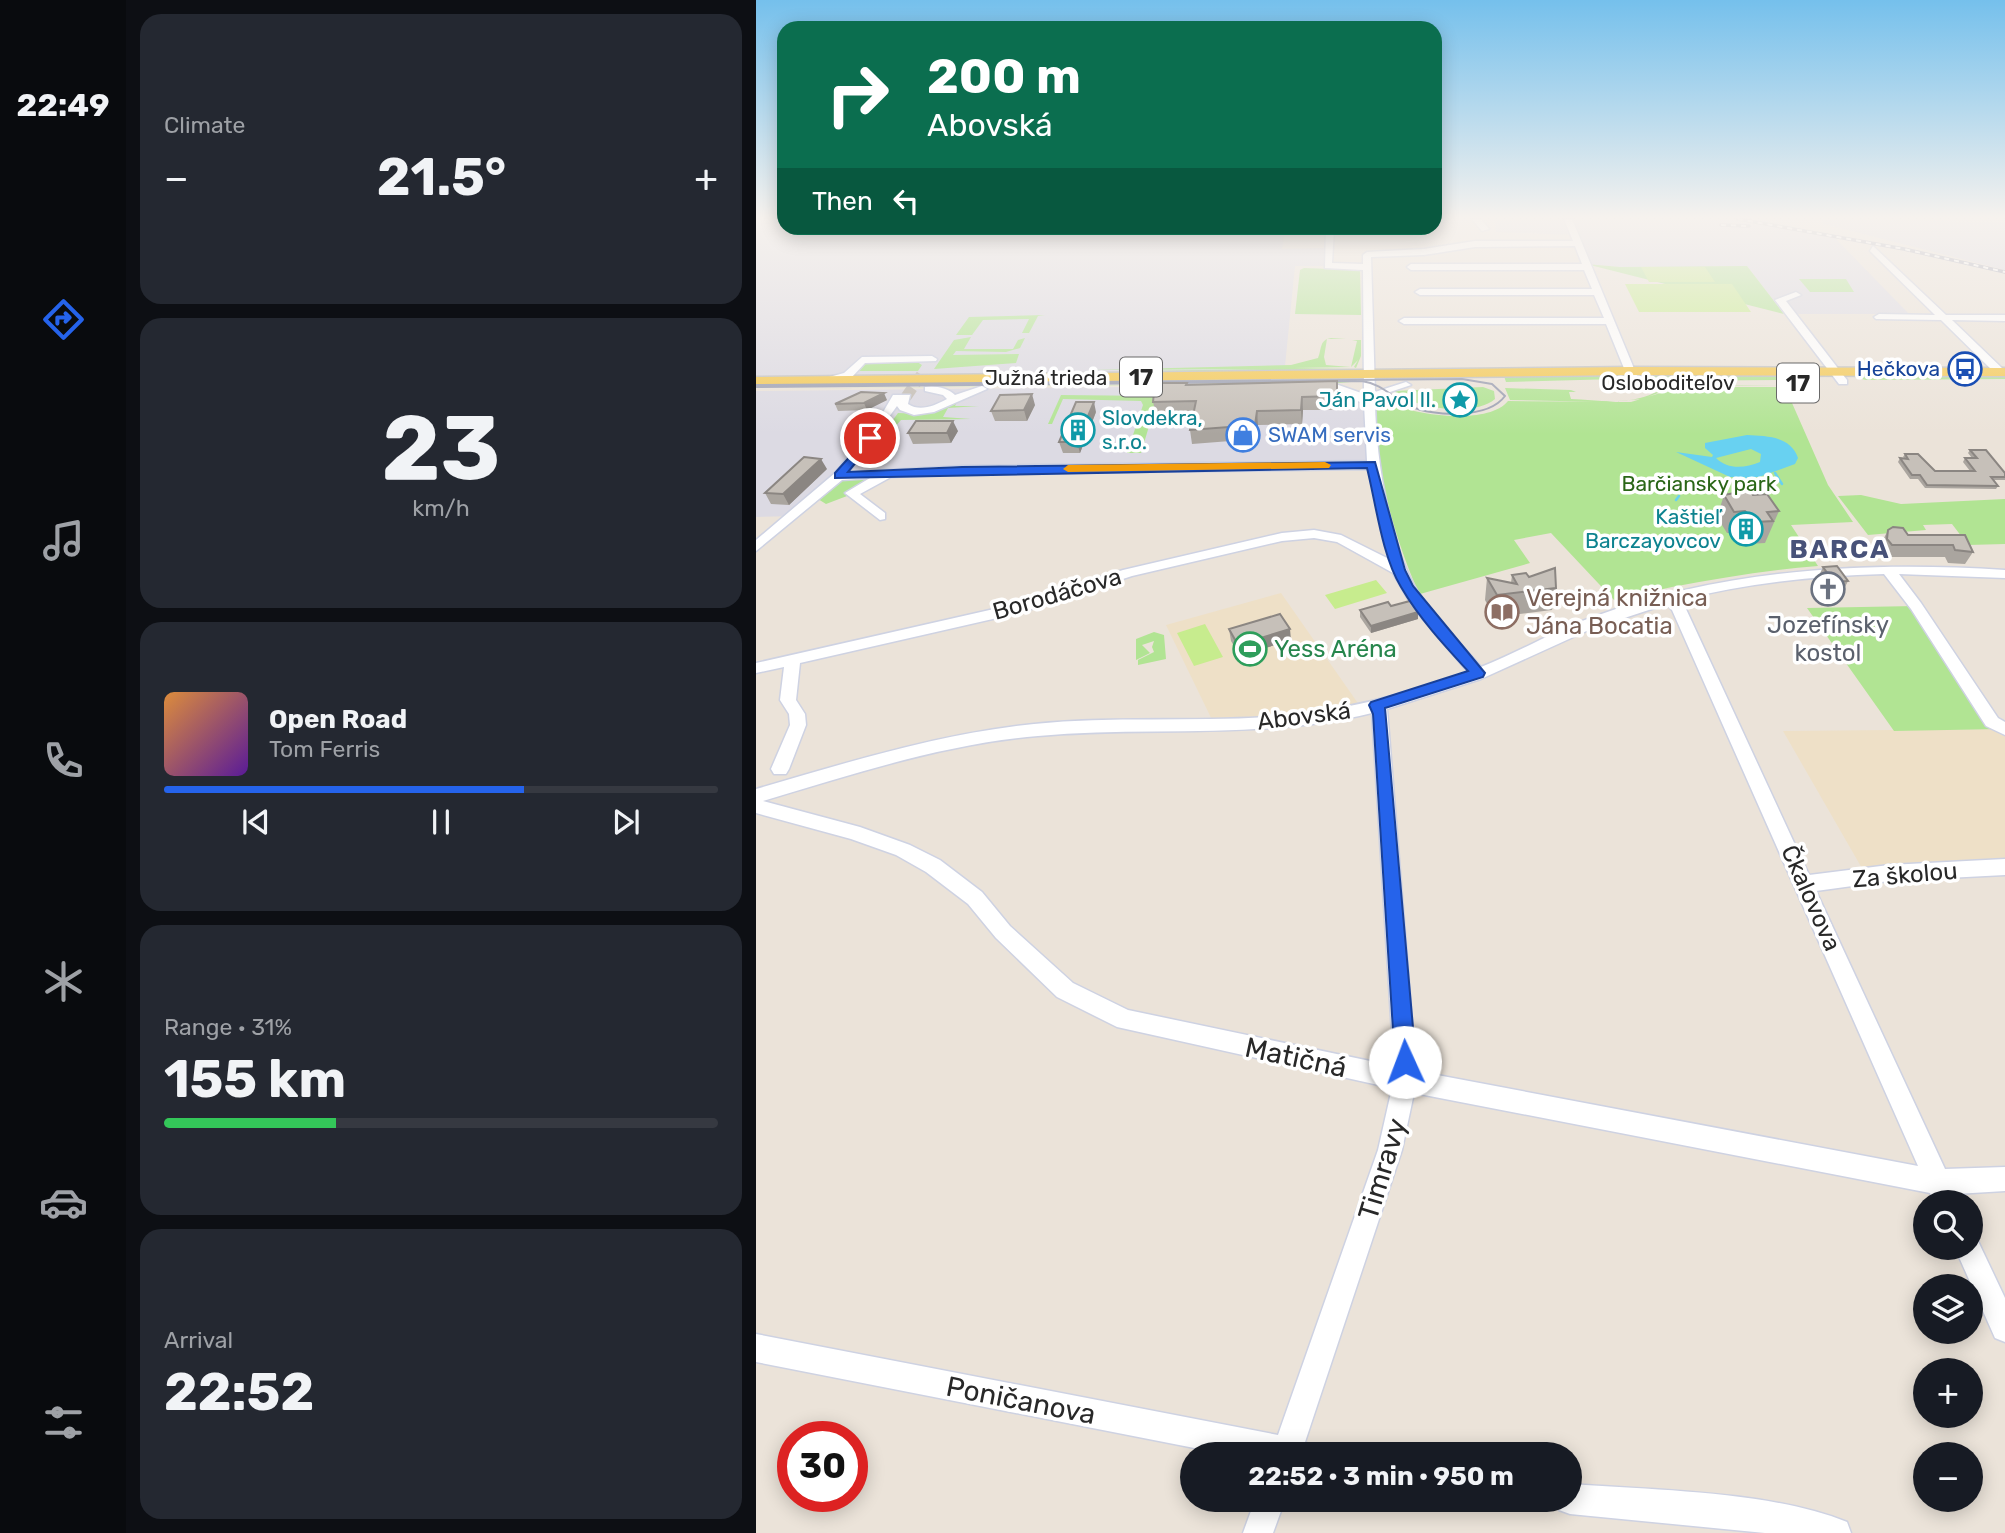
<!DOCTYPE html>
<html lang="en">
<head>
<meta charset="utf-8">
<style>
  :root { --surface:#171b24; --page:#242831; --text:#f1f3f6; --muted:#9ea1a6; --line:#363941; --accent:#2563eb }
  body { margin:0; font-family:Rubik,sans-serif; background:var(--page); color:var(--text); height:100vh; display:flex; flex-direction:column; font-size:26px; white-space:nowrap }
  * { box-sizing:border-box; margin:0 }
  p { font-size:23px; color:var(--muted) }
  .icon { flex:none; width:38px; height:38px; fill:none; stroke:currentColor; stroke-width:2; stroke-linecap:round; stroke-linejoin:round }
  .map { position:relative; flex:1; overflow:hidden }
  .drawer { display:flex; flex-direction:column; gap:14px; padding:14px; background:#0d0f14; width:630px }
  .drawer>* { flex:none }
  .banner { position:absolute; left:21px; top:21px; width:665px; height:214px; border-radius:21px; box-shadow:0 4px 18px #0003; background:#0b6e4f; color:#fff; overflow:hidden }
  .buttons { position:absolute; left:1157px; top:1190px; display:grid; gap:14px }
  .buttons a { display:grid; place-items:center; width:70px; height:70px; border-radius:50%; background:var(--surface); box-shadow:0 4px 18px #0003; font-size:35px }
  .speed { position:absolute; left:21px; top:1421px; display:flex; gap:14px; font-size:35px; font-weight:700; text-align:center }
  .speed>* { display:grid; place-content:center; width:91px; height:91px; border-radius:50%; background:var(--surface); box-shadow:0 4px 18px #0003; line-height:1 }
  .speed .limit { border:10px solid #d22; background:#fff; color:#111 }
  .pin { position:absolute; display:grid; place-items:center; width:60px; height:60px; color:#fff; margin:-30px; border:4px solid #fff; border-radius:50%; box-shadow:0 2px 7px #0007 }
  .me { position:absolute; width:77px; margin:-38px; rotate:358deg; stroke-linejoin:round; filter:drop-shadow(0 0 5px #0008) }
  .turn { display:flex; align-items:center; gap:24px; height:147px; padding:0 35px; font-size:32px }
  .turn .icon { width:91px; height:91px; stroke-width:2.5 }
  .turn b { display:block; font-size:49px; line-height:60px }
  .then { display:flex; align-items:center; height:66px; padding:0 35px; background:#0003; gap:14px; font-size:26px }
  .big { font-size:52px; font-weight:700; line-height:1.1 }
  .drawer .card { flex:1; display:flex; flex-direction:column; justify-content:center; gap:10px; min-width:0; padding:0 24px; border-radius:21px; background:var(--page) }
  .drawer .dial { align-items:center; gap:0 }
  .dial b { font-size:91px; line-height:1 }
  .song { display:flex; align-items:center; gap:21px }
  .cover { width:84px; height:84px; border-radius:10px; background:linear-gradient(135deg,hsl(30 70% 55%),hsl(270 70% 35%)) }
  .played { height:7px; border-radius:4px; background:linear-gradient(90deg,var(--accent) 65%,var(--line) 65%) }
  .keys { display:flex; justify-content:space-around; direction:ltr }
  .heat { display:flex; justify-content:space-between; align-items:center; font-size:38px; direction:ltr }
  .charge { height:10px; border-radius:5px; background:linear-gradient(90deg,#34c759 31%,var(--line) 0) }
  .trip { position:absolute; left:424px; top:1442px; width:402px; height:70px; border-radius:35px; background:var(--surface); box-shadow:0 4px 18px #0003; font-weight:700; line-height:70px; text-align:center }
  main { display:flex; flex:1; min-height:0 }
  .dock { display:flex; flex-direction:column; width:126px; justify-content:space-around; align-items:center; background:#090b0e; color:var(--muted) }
  .dock .icon { width:49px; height:49px }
  .dock .current { color:var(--accent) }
  .dock b { font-size:32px; color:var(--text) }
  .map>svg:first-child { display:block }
</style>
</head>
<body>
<main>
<nav class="dock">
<b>22:49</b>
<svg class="icon current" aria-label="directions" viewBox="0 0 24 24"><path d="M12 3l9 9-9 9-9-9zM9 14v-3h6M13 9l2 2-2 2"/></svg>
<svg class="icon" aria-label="music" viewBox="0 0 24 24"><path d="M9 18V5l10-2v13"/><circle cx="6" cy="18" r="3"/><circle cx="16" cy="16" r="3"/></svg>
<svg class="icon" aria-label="phone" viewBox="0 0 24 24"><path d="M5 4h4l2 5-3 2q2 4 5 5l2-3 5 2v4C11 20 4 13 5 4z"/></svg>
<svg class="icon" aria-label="climate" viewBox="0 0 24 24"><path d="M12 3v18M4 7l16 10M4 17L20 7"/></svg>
<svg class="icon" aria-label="car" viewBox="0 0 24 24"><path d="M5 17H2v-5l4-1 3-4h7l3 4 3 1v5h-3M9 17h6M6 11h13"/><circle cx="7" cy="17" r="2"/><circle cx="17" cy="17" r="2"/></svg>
<svg class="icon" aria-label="filters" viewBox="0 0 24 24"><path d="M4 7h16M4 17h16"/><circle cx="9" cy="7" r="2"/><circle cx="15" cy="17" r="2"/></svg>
</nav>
<section class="drawer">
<div class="card"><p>Climate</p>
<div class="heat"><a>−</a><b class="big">21.5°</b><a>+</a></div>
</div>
<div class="card dial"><b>23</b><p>km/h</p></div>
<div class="card">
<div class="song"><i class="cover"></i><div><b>Open Road</b><p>Tom Ferris</p></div></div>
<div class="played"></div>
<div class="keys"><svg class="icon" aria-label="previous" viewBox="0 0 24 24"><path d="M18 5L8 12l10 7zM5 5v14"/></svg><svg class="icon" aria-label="pause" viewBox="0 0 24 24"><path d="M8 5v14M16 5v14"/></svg><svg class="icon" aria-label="next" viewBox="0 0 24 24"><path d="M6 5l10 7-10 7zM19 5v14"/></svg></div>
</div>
<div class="card"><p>Range · 31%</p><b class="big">155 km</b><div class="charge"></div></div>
<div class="card"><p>Arrival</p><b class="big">22:52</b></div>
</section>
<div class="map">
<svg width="1249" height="1533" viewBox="0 0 1249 1533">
  <rect width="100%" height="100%" fill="#ebe3d9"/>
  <path fill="#dcdae3" d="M0,219H28V228H529L526,249L570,248V266H539L528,376L0,381Z
    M1002,219L1077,236L1153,314H1028L991,266L864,267L830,264L818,235L740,232L739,221Z
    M1065,219L1249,222V270L1068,224Z
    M574,385L613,402L615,465L83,476L39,516L0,517V391Z"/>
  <path fill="#eee0c7" d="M525,593L606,709L459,726L410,625Z
    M1244,729H1249V867L1111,877L1027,731Z"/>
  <path fill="#b1e493" d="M830,264L864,267L991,266L1028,314Z
    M548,268L604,270L605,315L539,314L544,270Z
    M1043,279H1090L1098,292H1054Z
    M289,315L282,316L273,333H266L273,319L227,320L216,335H200L213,317Z
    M215,337L208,349H257L262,340L269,338L264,348L250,352L200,351L197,355L263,354L260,363L178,369L198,340Z
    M575,338L590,339H571L568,357L570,365L595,367L601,341L596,340H605V356L600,368L598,367L602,360L595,367L538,368L598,369L592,371L386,375L388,371L507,369L336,370L535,365L562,358C566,349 563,340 575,338Z
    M118,362H161L166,365L162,371H101L107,364Z
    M881,374L1020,375L1023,380L900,381Z
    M1249,374V379L1110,380L1090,375Z
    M869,375L870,377L861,379L750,382L748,376Z
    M595,382L584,383L0,389Z
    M921,385H1027L921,386L886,399L851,402L754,400L749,388L815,390L820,392H813L815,399C837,400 863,404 884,398C896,395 908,388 921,385Z
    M727,387L738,391L739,399C719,417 658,409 638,391Z
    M924,387H1029L1072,485L1097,522L1035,525L1062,566C1012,570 965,578 916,587C897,590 877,601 858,600L795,533L758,540L774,563L664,594C645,559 609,441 621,404C637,400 647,409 663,412C686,417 736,421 752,401L875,402Z
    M305,395L402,396L385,453H371L387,405L385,401L307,399L296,424H292Z
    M204,397L199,406H223L192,408L187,417L215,419L145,420L129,438L117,440L125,436L142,413C166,414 184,414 204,397Z
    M120,476L117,481L88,493L91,496L70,504L62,499L83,480Z
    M1105,495L1145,504L1249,499V544L1212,545L1196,524L1167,525L1170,530L1112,535L1082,496Z
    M1160,606L1244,729L1138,731L1051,608Z
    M398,632L408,635L410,659L382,665V660L398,652L396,647L398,641L386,645L394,653L380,660V639Z"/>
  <path fill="#c7ec8e" d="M885,267H949L959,282H893Z
    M869,284H976L995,312H883Z
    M620,580L631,593L579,609L569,595Z
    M449,624L467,657L438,666L421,633Z"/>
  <path fill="#68d1f1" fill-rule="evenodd" d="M991,435C1010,436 1035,436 1042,458L1039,464L1003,477H974L920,452L956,457L957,455L949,448V443ZM995,449L1005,454L1004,462C989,468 972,470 960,458Z"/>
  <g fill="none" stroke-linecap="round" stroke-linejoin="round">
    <path stroke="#68d1f1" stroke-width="2.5" d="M1019,473L1026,484
      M990,478L996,487
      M920,500L923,496"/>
    <path stroke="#c4beb6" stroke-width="11" stroke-dasharray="11 5" stroke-linecap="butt" d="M150,397L168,371"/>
    <defs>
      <path id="minor" d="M716,219H725L733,229L726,231Z
        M808,219H816L884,383L883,385L874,383L850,324H648L643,321L648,318H848L838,295H664L659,292L664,289H836L828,270H655L651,267L655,264H826L819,246L719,247L668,255L615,257L619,392L650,382L655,385L631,393L619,403C620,459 634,556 668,601C685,624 706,645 725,667C763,652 798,631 837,617C969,569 1108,561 1249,570V578L1143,574L1165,603L1242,718L1249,722V735L1230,726L1155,609L1128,574C1059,576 990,583 924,600L930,609L1053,875L1133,865L1249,859V875L1133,881L1060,891L1189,1169L1249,1167V1191L1200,1194L1203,1202H1178L1174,1193L658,1093L646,1150L549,1442L553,1444L558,1454H469L0,1362V1334L522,1435L622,1150L636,1088L361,1027L301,997L240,938L212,904L170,872L140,855L95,839L0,813V789C92,762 183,734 278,724C356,716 434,722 512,717C581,712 647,696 712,672L656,606L637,573L581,542L558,538L526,541L376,576L263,613L44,663L40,700L49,714L50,725L33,769L30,774H18L15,769L34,725L33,714L24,700L28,667L0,673V663L260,604L367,570L526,533L558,530L585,535L633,559L612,469L206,474L135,477L104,494L129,513V519L124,520L89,493L114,478L86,480L0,551V540L79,473L126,414L137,395H154L152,404C164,412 178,406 191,399L187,395L169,391V387C178,385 193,388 199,395L226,386L231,389L178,412L158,415L144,410L141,406L93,472L206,466L611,461L608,404L569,385L574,382L608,394L607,270L569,268L570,228H578L576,263L607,264V255L611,252L668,249L719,241H817ZM911,604L916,610L1162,1166L660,1071L631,709L725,679L835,629ZM616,713L638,1066L372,1010L317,983L254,926L226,892L184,860L154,845L104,827L7,801C97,774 188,744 282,736C393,726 507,740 616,713Z
        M1117,246L1190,315H1249V321L1196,320L1248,370V374H1240L1185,320L1120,319L1118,317L1123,314L1179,315L1114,251Z
        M1040,292L1045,295L1030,301L1091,380V384H1083L1019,300Z
        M176,356L181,359L180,361L109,363L96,377L67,383L62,380L88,373L106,357Z
        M1214,1236L1221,1239L1249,1298V1342L1239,1338L1199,1248H1214Z
        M814,1484C897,1490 1015,1491 1091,1522L1095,1533H1009L814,1514L803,1510L799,1500H814Z
        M499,1500H529L517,1533H487Z"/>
      <path id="major" d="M874,367L1249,368V376L874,375L0,385V377Z"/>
    </defs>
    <use href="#minor" stroke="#ced2e2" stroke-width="3"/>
    <use href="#major" stroke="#c3c3c3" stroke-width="3"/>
    <use href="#minor" fill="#fff" fill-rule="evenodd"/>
    <use href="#major" fill="#f4c955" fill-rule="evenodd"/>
    <path stroke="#9ca0b3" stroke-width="2" d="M0,385L706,379L736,384L749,396C732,419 678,417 654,406C636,398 627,384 606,381L0,387"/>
    <defs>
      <path id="rail" d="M982,219L1148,249L1249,272
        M965,225L993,226"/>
    </defs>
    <use href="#rail" stroke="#9ca0b3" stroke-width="3.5"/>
    <use href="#rail" stroke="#fff" stroke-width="2" stroke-dasharray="5" stroke-linecap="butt"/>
  </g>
  <path fill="#aaa59f" d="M581,381V410H547L546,424L502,425L500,439L436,444L434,430L437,415H400L397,402L431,383V385Z
    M131,400L111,410L82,411L79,404Z
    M279,405L271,421H239L235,411Z
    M340,412L324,453H307L303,442Z
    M202,431L195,443L157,444L152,433Z
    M1214,450L1249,473V480H1238L1242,486L1240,489L1169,488L1162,479H1154L1142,462L1144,458H1148L1147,457L1149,454L1179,471H1214L1207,462L1209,458H1216L1212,453Z
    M71,469L33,505L15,504L9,493Z
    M968,495H997L1023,511L1009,543L992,544L981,533H971L961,517Z
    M1132,530L1152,535H1209L1217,552L1209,564L1192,563L1189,557H1129L1125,552L1126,542Z
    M1067,567L1092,581L1085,595L1071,597L1060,582Z
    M756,575L773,577L800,588L796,610L738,617L729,600L731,578L755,583Z
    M635,606L662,619L615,633L604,617V610Z
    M473,629L535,640L484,656L475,641Z"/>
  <path fill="#8b8682" d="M128,393L131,400L111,410L108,403Z
    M276,394L279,405L271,421L268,410Z
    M546,397L547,410L546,424L545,410Z
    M338,402L340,412L324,453L321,442Z
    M501,411L502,425L500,439L499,425Z
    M197,421L202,431L195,443L191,433Z
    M65,459L71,469L33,505L27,494Z
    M662,612V619L615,633V626Z
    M534,629L535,640L484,656L482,645Z"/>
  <path fill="#c6c0b9" stroke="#8b8682" stroke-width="2" d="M581,381V396L546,397L545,410L501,411L499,425L434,430L440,401L397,402L399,383H431L430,385Z
    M105,392L128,393L108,403L79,404Z
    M276,394L268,410L235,411L244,395Z
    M320,402H338L321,442H303Z
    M160,421H197L191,433H152Z
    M1214,450H1230L1249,473V477H1235L1242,486L1171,485L1164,475H1156L1144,458L1152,459L1149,454H1162L1179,471H1219L1209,458H1221Z
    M48,457L65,459L27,494L9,493Z
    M994,490L997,495L1011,494L1023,511L1011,512L1017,521L1000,522L989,511L978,512L968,495Z
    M1137,527L1147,528L1152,535H1209L1217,552L1199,550L1197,545H1136L1131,539L1132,530Z
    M1081,566L1092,581L1078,582L1067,567Z
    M799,568L800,588L741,595L731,578L761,584L756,575L770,573L773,577Z
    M654,601L662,612L615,626L604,610L632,602L635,606Z
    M524,614L534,629L482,645L473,629Z"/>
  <linearGradient id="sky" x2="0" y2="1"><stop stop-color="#75c0ec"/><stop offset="0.5" stop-color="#f6f2ee"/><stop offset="1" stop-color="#f6f2ee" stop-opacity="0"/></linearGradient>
  <rect width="1249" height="434" fill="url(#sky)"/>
  <path fill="#2563eb" stroke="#184099" stroke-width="2" d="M114,434L120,438L92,472L206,467L619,462L649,570L657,586L729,673L727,677L629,708L660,1062L657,1069L649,1072L642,1069L639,1062L617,714L613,705L615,702L712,671C688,645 663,618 645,587C626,556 620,504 611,468L79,478V473Z"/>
  <path fill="#f59e0b" d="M569,462L575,465L573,468L312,472L307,469L312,465Z"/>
  <defs>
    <symbol id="bus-ring" viewBox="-11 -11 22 22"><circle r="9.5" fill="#fff" stroke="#1a4fb4" stroke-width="1.5"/><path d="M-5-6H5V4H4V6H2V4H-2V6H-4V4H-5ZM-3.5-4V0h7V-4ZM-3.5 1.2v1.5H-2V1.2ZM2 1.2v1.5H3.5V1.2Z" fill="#1a4fb4"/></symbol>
    <symbol id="sight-ring" viewBox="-11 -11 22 22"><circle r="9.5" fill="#fff" stroke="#0f9aa8" stroke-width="1.5"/><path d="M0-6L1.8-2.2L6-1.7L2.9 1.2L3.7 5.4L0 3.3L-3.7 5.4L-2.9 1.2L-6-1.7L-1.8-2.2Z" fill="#0f9aa8"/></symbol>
    <symbol id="building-ring" viewBox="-11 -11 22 22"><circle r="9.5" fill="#fff" stroke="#0f9aa8" stroke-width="1.5"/><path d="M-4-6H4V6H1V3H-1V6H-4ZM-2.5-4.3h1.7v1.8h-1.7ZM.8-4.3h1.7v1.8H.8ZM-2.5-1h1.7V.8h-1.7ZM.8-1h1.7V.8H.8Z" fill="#0f9aa8"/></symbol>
    <symbol id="shop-ring" viewBox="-11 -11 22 22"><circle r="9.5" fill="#fff" stroke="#3f7fe0" stroke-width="1.5"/><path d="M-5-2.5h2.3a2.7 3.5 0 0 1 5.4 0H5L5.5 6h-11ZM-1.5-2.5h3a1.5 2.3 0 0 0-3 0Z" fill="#3f7fe0"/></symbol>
    <symbol id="church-ring" viewBox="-11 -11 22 22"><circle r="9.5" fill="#fff" stroke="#6b7280" stroke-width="1.5"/><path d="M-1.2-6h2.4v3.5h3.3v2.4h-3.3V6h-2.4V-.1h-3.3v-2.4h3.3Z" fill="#6b7280"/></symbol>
    <symbol id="library-ring" viewBox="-11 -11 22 22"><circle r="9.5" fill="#fff" stroke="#8d6e63" stroke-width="1.5"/><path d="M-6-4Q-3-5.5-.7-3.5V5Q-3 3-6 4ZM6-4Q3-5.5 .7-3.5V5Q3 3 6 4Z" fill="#8d6e63"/></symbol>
    <symbol id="stadium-ring" viewBox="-11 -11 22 22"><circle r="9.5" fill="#fff" stroke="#2e9e5b" stroke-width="1.5"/><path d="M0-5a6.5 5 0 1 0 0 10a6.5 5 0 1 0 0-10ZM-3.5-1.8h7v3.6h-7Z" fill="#2e9e5b"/></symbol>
  </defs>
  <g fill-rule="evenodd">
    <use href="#bus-ring" x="1190" y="350" width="38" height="38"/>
    <use href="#sight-ring" x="685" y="381" width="38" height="38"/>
    <use href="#building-ring" x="303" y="411" width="38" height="38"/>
    <use href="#shop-ring" x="468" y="416" width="38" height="38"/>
    <use href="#building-ring" x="971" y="510" width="38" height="38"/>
    <use href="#church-ring" x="1053" y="570" width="38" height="38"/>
    <use href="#library-ring" x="727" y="593" width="38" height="38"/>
    <use href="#stadium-ring" x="475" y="630" width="38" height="38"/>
  </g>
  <g text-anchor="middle" stroke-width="7" stroke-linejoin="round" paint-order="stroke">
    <g font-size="21" fill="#164399" stroke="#fff" text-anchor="end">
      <text x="1184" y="376">Hečkova</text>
    </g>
    <g font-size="21" fill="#282828" stroke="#fff">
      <text x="290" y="385">Južná trieda</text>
      <text x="912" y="390">Osloboditeľov</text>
    </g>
    <g font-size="21" fill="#0d838f" stroke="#fff" text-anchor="end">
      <text x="680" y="407">Ján Pavol II.</text>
      <text x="346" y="425" text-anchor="start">Slovdekra,<tspan x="346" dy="24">s.r.o.</tspan></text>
      <text x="965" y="524">Kaštieľ<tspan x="965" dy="24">Barczayovcov</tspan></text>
    </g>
    <g font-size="21" fill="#366cbe" stroke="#fff" text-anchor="start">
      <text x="512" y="442">SWAM servis</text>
    </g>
    <g font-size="21" fill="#2a6617" stroke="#fff">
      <text x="943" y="491">Barčiansky park</text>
    </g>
    <g fill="#fff" stroke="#686868" stroke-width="2">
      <rect x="364" y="357.5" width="42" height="39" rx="5"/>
      <rect x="1021" y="363.5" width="42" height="39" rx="5"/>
    </g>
    <g font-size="23" font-weight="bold" fill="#282828">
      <text x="385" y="385">17</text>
      <text x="1042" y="391">17</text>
    </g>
    <g font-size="24" fill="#282828" stroke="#fff">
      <text transform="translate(301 594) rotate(-16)" y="8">Borodáčova</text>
      <text transform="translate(548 716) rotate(-7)" y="8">Abovská</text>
      <text transform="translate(1149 875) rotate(-5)" y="8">Za školou</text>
      <text transform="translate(1055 898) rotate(66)" y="8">Čkalovova</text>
    </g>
    <g font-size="24" fill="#785e54" stroke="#fff" text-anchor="start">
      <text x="770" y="606">Verejná knižnica<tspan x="770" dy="28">Jána Bocatia</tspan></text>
    </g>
    <g font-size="24" fill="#5b616d" stroke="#fff">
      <text x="1072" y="633">Jozefínsky<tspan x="1072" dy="28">kostol</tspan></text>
    </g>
    <g font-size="24" fill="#27864d" stroke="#fff" text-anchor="start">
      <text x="518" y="657">Yess Aréna</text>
    </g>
    <g font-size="26" font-weight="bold" letter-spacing="2" fill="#485279" stroke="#fff">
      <text x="1084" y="558">BARCA</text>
    </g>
    <g font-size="28" fill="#282828" stroke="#fff">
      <text transform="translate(540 1057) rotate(12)" y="10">Matičná</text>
      <text transform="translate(626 1169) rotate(-73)" y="10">Timravy</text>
      <text transform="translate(265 1400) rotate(11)" y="10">Poničanova</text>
    </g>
  </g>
</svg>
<div class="buttons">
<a><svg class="icon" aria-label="search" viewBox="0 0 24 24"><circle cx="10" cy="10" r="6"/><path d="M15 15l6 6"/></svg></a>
<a><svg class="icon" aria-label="layers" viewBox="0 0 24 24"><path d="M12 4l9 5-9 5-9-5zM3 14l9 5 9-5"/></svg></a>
<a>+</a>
<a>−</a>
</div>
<div class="speed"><div class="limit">30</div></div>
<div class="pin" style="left:114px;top:438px;background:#d93025"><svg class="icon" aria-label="arrive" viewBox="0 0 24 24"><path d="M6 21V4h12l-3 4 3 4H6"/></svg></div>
<svg class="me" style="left:649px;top:1062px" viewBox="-20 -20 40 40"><circle r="19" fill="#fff"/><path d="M0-13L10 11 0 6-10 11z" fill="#2563eb"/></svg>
<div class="trip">22:52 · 3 min · 950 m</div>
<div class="banner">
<div class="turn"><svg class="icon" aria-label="right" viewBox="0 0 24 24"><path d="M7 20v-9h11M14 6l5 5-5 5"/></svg><div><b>200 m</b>Abovská</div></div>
<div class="then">Then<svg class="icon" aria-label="left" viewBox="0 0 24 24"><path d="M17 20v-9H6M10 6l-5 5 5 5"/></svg></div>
</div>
</div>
</main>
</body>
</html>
